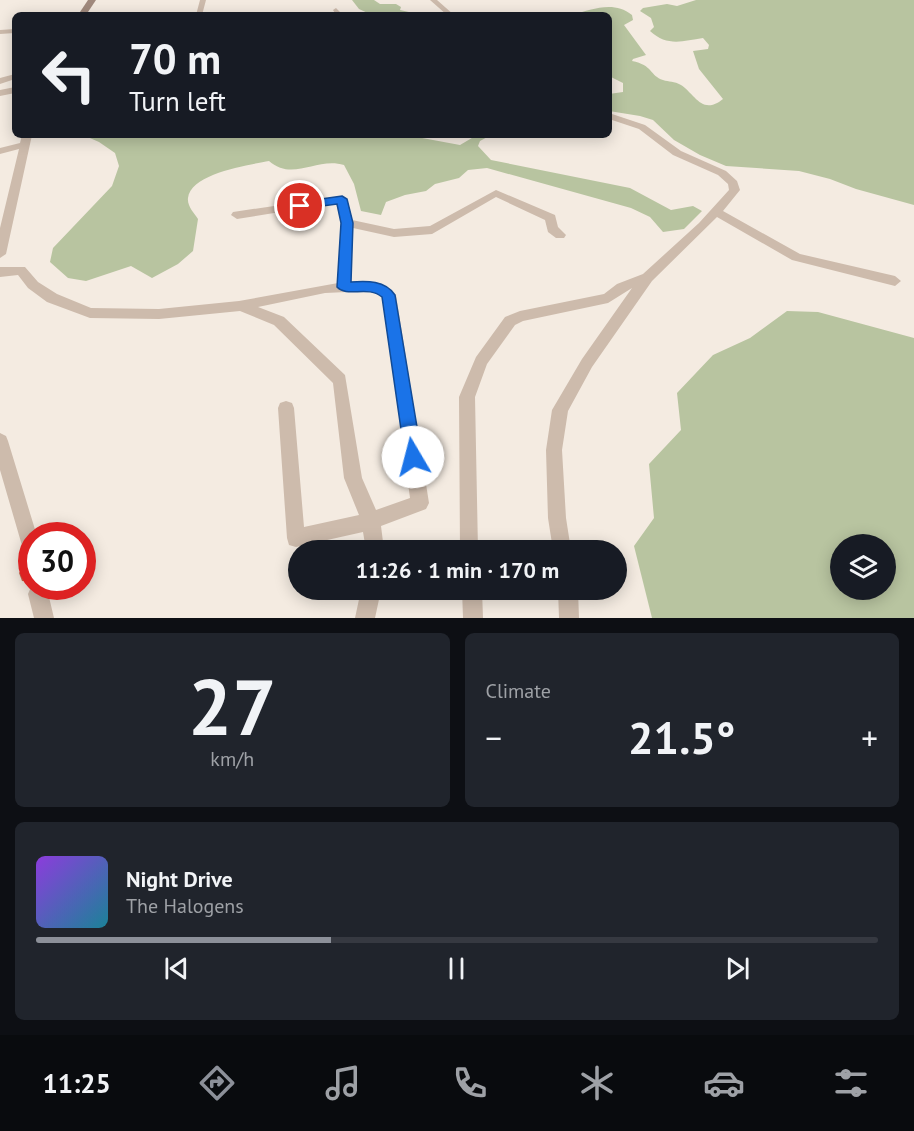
<!DOCTYPE html>
<html lang="en">
<head>
<meta charset="utf-8">
<style>
  :root { --surface:#171b24; --page:#20242c; --text:#f1f3f6; --muted:#9ea1a6; --line:#363941; --accent:#8c9099 }
  body { margin:0; font-family:"PT Sans",sans-serif; background:var(--page); color:var(--text); height:100vh; display:flex; flex-direction:column; font-size:22px; white-space:nowrap }
  * { box-sizing:border-box; margin:0 }
  p { font-size:20px; color:var(--muted) }
  .icon { flex:none; width:33px; height:33px; fill:none; stroke:currentColor; stroke-width:2; stroke-linecap:round; stroke-linejoin:round }
  .map { position:relative; height:618px; overflow:hidden }
  .details { display:flex; flex-direction:column; gap:15px; padding:15px; background:#0d0f14; flex:1 }
  .details>* { flex:none }
  .top-card { position:absolute; left:12px; top:12px; width:600px; height:126px; border-radius:9px; box-shadow:0 3px 15px #0003; background:#171b24; color:var(--text); overflow:hidden }
  .tools { position:absolute; left:830px; top:534px; display:grid; gap:12px }
  .tools a { display:grid; place-items:center; width:66px; height:66px; border-radius:50%; background:var(--surface); box-shadow:0 3px 15px #0003; font-size:30px }
  .speed { position:absolute; left:18px; top:522px; display:flex; gap:12px; font-size:30px; font-weight:700; text-align:center }
  .speed>* { display:grid; place-content:center; width:78px; height:78px; border-radius:50%; background:var(--surface); box-shadow:0 3px 15px #0003; line-height:1 }
  .speed .limit { border:9px solid #d22; background:#fff; color:#111 }
  .pin { position:absolute; display:grid; place-items:center; width:51px; height:51px; color:#fff; margin:-26px; border:3px solid #fff; border-radius:50%; box-shadow:0 2px 6px #0007 }
  .me { position:absolute; width:66px; margin:-33px; rotate:352deg; stroke-linejoin:round; filter:drop-shadow(0 0 4px #0008) }
  .turn { display:flex; align-items:center; gap:21px; height:126px; padding:0 18px; font-size:27px }
  .turn .icon { width:78px; height:78px; stroke-width:2.5 }
  .turn b { display:block; font-size:42px; line-height:51px }
  .big { font-size:45px; font-weight:700; line-height:1.1 }
  .details .card { flex:1; display:flex; flex-direction:column; justify-content:center; gap:9px; min-width:0; padding:0 21px; border-radius:9px; background:var(--page) }
  .details .dial { align-items:center; gap:0 }
  .dial b { font-size:78px; line-height:1 }
  .song { display:flex; align-items:center; gap:18px }
  .cover { width:72px; height:72px; border-radius:9px; background:linear-gradient(135deg,hsl(270 70% 55%),hsl(190 70% 35%)) }
  .played { height:6px; border-radius:3px; background:linear-gradient(90deg,var(--accent) 35%,var(--line) 35%) }
  .keys { display:flex; justify-content:space-around; direction:ltr }
  .heat { display:flex; justify-content:space-between; align-items:center; font-size:33px; direction:ltr }
  .details .tiles { flex:1; display:grid; gap:15px; grid-template-columns:1fr 1fr }
  .card:last-child { grid-column:span 2 }
  .trip { position:absolute; left:288px; top:540px; width:339px; height:60px; border-radius:30px; background:var(--surface); box-shadow:0 3px 15px #0003; font-weight:700; line-height:60px; text-align:center }
  .tabs { display:flex; height:96px; justify-content:space-around; align-items:center; background:#090b0e; color:var(--muted) }
  .tabs .icon { width:42px; height:42px }
  .tabs .current { color:var(--accent) }
  .tabs b { font-size:27px; color:var(--text) }
  .map>svg:first-child { display:block }
</style>
</head>
<body>
<div class="map">
<svg width="914" height="618" viewBox="0 0 914 618">
  <rect width="100%" height="100%" fill="#f4ebe1"/>
  <path fill="#b8c4a0" fill-rule="evenodd" d="M352,0H374L380,4H396L401,7L400,10L422,15H372L359,9Z
    M696,0H914V205L856,189L830,179L799,171L726,166L700,155L674,140L653,120L640,116L609,111V94L623,92V83L609,76V15H571C592,10 613,0 632,15L633,20L624,25L646,55L633,59L632,61C653,65 650,76 663,80C669,82 674,81 681,85C695,94 702,116 723,99L699,69L693,51L708,49L709,45L703,38C683,41 667,47 650,31L654,27L651,18L640,11L643,8L667,4L677,6Z
    M83,135H406L460,145L477,135H491L480,141L478,146L491,160L630,188L671,210L693,206L702,211L684,229L663,232L650,217L631,208L487,168L468,170L459,178L435,184L426,191L405,195L386,202L381,215L361,211L354,184L344,165C316,157 293,182 269,161C249,165 191,173 188,198C187,206 194,213 198,219L193,251L178,264L152,278L131,266L86,281L68,278L50,262L53,248L112,186L119,166L115,153L99,142Z
    M787,311L818,312L914,338V618H652L634,546L654,518L649,464L681,430L677,393L713,355L750,338ZM840,544H885V590H840Z"/>
  <path fill="#c8694b" d="M32,560V582L22,581L19,573L25,564Z"/>
  <g fill="none" stroke-linecap="round" stroke-linejoin="round">
    <path fill="#cdbbac" fill-rule="evenodd" d="M200,0H206L202,15H196Z
      M430,0H437L454,15H447Z
      M336,8L343,15H336L333,10Z
      M15,29V33L0,34V30Z
      M15,74V79L0,84V78Z
      M15,87V93L0,96V90Z
      M609,113L645,125L681,151L726,171L737,181L740,190L723,211L800,254L895,276L901,281L895,286L792,260L717,217L652,281L592,367L568,411L562,450L566,518L571,550H553L548,518L546,450L552,410L582,359L632,288L608,303L523,321L515,325L487,364L475,397L478,550H460L459,397L476,357L505,317L520,311L604,294L617,284L643,274L699,223L729,190L728,184L718,175L673,155L639,129L609,119Z
      M22,135H32L6,254L0,258V228L19,149L0,154V148L20,143Z
      M496,190L555,215L558,227L566,235L564,238H556L548,232L545,220L496,197L432,234L394,237L353,228L351,282L380,283L396,295L429,503L426,509L381,526L384,550H366L363,532L296,547L289,545L287,538L278,408L280,403L286,401L292,403L294,408L304,527L359,515L344,478L333,383L274,325L240,311L159,319L90,318L47,302L28,288L18,275L0,277V267H25L38,282L57,294L91,308L159,309L239,301L338,283L341,223L336,203L237,219L231,215L233,212L341,196L347,199L352,220L394,229L430,226ZM369,291L376,292L383,297L410,498L376,510L362,478L345,375L284,317L258,307L325,293Z
      M0,433L6,436L8,441L37,536H32V558L25,556L23,549L0,470Z
      M55,586L49,597L54,618H34L28,594L31,587Z
      M361,590H381L375,618H355Z
      M462,590H482L483,618H463Z
      M558,590H578L579,618H559Z"/>
    <path fill="#a18a7d" fill-rule="evenodd" d="M88,0H96L86,15H78Z"/>
  </g>
  <path fill="#1a73e8" stroke="#114b97" stroke-width="1.5" d="M342,196L347,199L353,223L351,282C367,281 385,280 395,295L422,457L419,463L413,465L407,463L405,457L382,297C368,285 347,298 337,287L341,223L337,204L300,209L294,206L300,202Z"/>
</svg>
<div class="tools">
<a><svg class="icon" aria-label="layers" viewBox="0 0 24 24"><path d="M12 4l9 5-9 5-9-5zM3 14l9 5 9-5"/></svg></a>
</div>
<div class="speed"><div class="limit">30</div></div>
<div class="pin" style="left:300px;top:206px;background:#d93025"><svg class="icon" aria-label="arrive" viewBox="0 0 24 24"><path d="M6 21V4h12l-3 4 3 4H6"/></svg></div>
<svg class="me" style="left:413px;top:457px" viewBox="-20 -20 40 40"><circle r="19" fill="#fff"/><path d="M0-13L10 11 0 6-10 11z" fill="#1a73e8"/></svg>
<div class="trip">11:26 · 1 min · 170 m</div>
<div class="top-card">
<div class="turn"><svg class="icon" aria-label="left" viewBox="0 0 24 24"><path d="M17 20v-9H6M10 6l-5 5 5 5"/></svg><div><b>70 m</b>Turn left</div></div>
</div>
</div>
<section class="details">
<div class="tiles">
<div class="card dial"><b>27</b><p>km/h</p></div>
<div class="card"><p>Climate</p>
<div class="heat"><a>−</a><b class="big">21.5°</b><a>+</a></div>
</div>
<div class="card">
<div class="song"><i class="cover"></i><div><b>Night Drive</b><p>The Halogens</p></div></div>
<div class="played"></div>
<div class="keys"><svg class="icon" aria-label="previous" viewBox="0 0 24 24"><path d="M18 5L8 12l10 7zM5 5v14"/></svg><svg class="icon" aria-label="pause" viewBox="0 0 24 24"><path d="M8 5v14M16 5v14"/></svg><svg class="icon" aria-label="next" viewBox="0 0 24 24"><path d="M6 5l10 7-10 7zM19 5v14"/></svg></div>
</div>
</div>
</section>
<nav class="tabs">
<b>11:25</b>
<svg class="icon current" aria-label="directions" viewBox="0 0 24 24"><path d="M12 3l9 9-9 9-9-9zM9 14v-3h6M13 9l2 2-2 2"/></svg>
<svg class="icon" aria-label="music" viewBox="0 0 24 24"><path d="M9 18V5l10-2v13"/><circle cx="6" cy="18" r="3"/><circle cx="16" cy="16" r="3"/></svg>
<svg class="icon" aria-label="phone" viewBox="0 0 24 24"><path d="M5 4h4l2 5-3 2q2 4 5 5l2-3 5 2v4C11 20 4 13 5 4z"/></svg>
<svg class="icon" aria-label="climate" viewBox="0 0 24 24"><path d="M12 3v18M4 7l16 10M4 17L20 7"/></svg>
<svg class="icon" aria-label="car" viewBox="0 0 24 24"><path d="M5 17H2v-5l4-1 3-4h7l3 4 3 1v5h-3M9 17h6M6 11h13"/><circle cx="7" cy="17" r="2"/><circle cx="17" cy="17" r="2"/></svg>
<svg class="icon" aria-label="filters" viewBox="0 0 24 24"><path d="M4 7h16M4 17h16"/><circle cx="9" cy="7" r="2"/><circle cx="15" cy="17" r="2"/></svg>
</nav>
</body>
</html>
